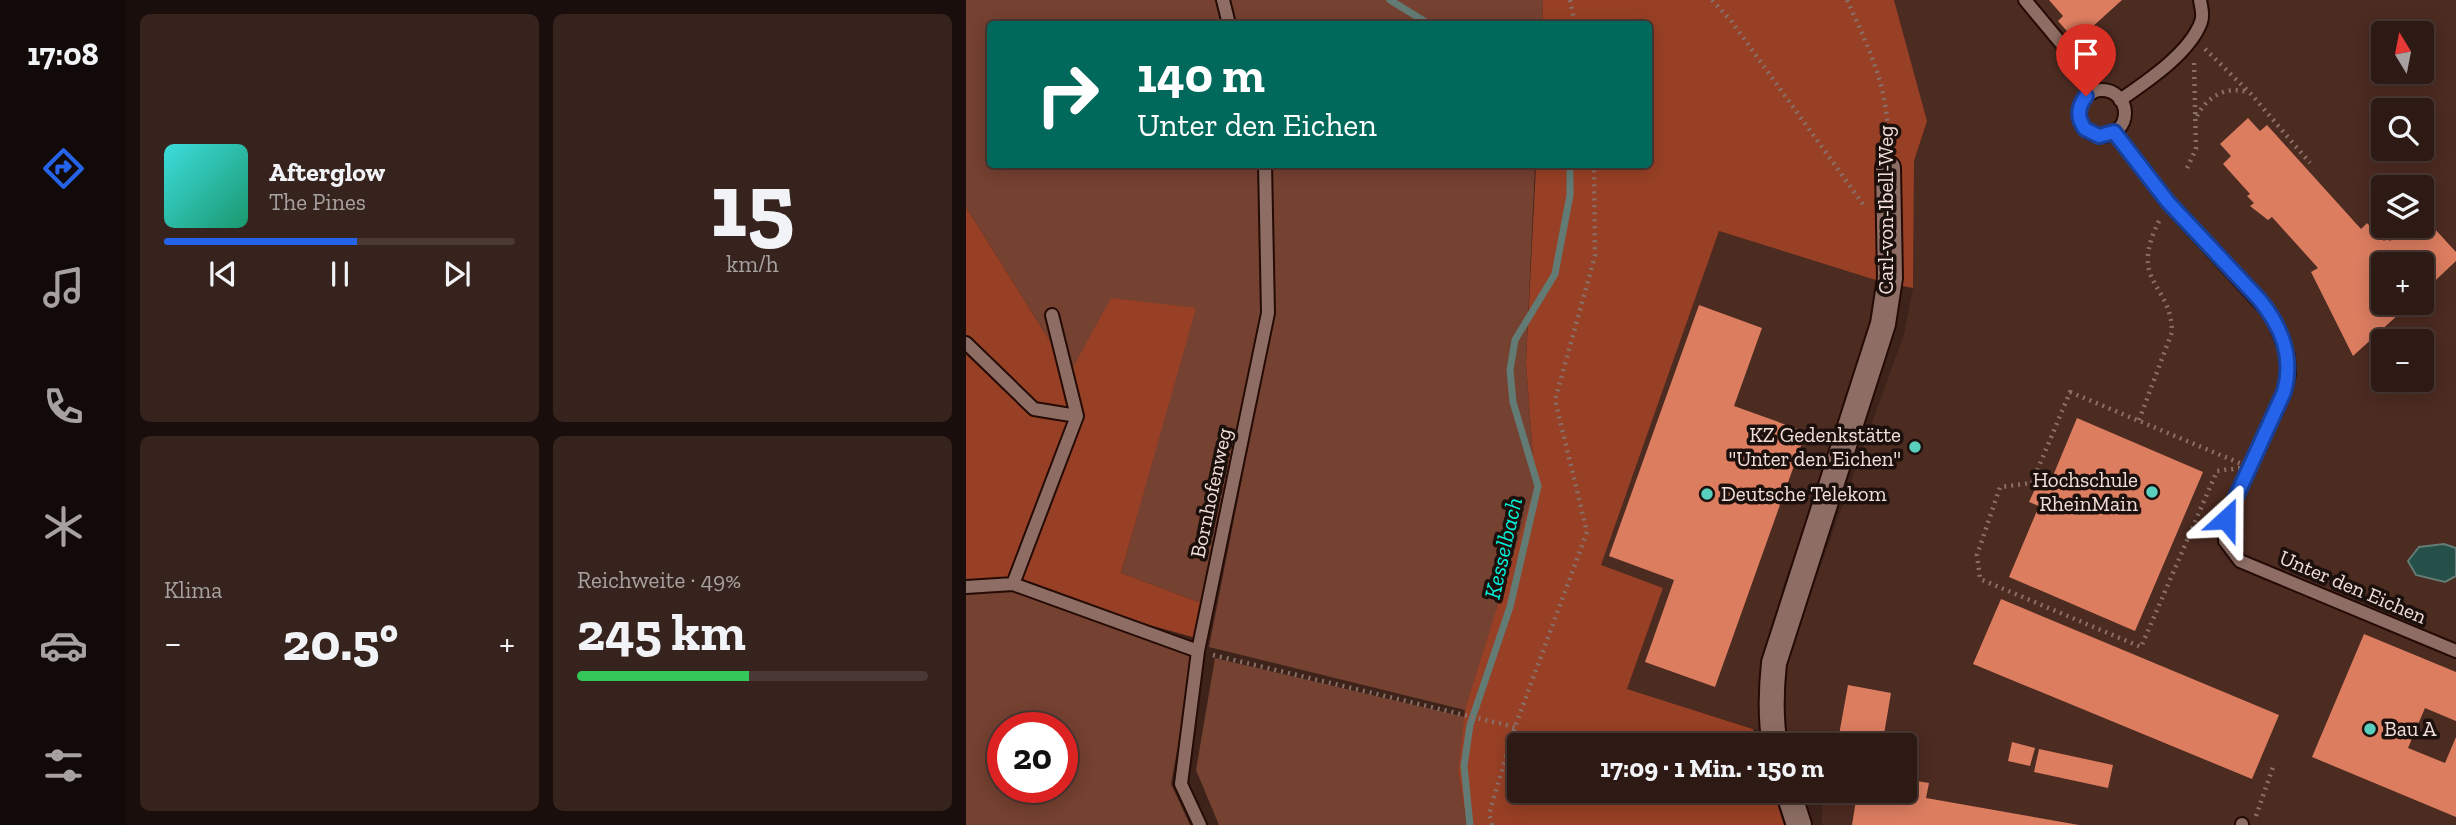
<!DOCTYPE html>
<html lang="de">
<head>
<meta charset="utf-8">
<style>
  :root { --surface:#2e1a14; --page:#36231d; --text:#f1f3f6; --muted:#a7a1a0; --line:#493834; --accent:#2563eb }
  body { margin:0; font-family:"Zilla Slab",serif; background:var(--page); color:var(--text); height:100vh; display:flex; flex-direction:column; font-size:26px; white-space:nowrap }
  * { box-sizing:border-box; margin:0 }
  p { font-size:23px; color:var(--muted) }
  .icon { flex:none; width:38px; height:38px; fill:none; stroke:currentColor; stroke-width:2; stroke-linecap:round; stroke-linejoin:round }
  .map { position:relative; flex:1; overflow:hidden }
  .sheet { display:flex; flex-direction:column; gap:14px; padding:14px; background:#190e0b; width:840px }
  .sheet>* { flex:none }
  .guide { position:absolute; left:21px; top:21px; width:665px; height:147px; border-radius:7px; box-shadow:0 4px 18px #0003,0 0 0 2px var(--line); background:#00695c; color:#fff; overflow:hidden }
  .needle { width:46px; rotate:350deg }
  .fabs { position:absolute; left:1405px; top:21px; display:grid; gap:14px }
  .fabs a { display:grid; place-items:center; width:63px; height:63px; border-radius:7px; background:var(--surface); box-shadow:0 4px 18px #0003,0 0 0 2px var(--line); font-size:35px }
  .speed { position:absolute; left:21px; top:712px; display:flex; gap:14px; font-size:35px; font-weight:700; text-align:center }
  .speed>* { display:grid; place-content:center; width:91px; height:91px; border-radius:50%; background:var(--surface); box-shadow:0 4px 18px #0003,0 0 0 2px var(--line); line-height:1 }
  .speed .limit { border:10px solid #d22; background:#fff; color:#111 }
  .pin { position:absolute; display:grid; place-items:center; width:60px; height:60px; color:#fff; margin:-72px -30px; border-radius:50% 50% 50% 0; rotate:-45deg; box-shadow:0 0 7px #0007 }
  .pin .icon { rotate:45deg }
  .me { position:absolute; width:77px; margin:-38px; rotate:24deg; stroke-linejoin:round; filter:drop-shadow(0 0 5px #0008) }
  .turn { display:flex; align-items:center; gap:24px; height:147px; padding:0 35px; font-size:32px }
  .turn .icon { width:91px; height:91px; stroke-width:2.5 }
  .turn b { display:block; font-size:49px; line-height:60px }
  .big { font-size:52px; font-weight:700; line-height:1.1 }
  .sheet .widget { flex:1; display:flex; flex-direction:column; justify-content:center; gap:10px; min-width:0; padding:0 24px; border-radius:10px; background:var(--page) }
  .sheet .dial { align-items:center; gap:0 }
  .dial b { font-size:91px; line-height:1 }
  .song { display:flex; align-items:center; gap:21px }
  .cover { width:84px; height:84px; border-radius:10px; background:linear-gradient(135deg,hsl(180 70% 55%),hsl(160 70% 35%)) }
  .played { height:7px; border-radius:4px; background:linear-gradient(90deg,var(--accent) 55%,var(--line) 55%) }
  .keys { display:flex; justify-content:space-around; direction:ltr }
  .heat { display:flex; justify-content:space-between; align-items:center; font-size:38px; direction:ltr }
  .charge { height:10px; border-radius:5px; background:linear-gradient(90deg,#34c759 49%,var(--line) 0) }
  .sheet .tiles { flex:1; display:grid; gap:14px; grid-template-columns:repeat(2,1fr) }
  .trip { position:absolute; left:541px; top:733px; width:410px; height:70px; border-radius:7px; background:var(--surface); box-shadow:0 4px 18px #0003,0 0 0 2px var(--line); font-weight:700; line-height:70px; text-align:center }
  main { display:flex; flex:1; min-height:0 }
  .dock { display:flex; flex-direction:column; width:126px; justify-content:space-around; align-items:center; background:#120a08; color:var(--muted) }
  .dock .icon { width:49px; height:49px }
  .dock .active { color:var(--accent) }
  .dock b { font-size:32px; color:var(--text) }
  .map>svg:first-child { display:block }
</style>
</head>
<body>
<main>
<nav class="dock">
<b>17:08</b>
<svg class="icon active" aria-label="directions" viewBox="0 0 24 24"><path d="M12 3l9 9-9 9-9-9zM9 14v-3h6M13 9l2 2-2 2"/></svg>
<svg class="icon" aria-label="music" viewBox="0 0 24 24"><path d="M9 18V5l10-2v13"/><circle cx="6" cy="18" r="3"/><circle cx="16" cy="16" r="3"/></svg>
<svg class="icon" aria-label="phone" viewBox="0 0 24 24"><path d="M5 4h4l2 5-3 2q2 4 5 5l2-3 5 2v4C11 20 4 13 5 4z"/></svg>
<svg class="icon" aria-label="climate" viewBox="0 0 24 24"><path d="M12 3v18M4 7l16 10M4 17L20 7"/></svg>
<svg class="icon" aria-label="car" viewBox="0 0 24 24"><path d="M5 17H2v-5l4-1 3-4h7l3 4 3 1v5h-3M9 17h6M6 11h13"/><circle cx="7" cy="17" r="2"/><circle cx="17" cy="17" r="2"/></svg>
<svg class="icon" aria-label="filters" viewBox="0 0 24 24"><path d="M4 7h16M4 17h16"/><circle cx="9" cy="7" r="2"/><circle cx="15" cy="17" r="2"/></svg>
</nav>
<section class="sheet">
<div class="tiles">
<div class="widget">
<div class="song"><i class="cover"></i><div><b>Afterglow</b><p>The Pines</p></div></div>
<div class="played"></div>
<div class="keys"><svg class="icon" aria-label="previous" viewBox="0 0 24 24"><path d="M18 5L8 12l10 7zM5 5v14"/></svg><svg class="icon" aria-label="pause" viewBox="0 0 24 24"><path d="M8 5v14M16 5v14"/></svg><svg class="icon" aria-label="next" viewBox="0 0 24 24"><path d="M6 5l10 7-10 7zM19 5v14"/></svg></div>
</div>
<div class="widget dial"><b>15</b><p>km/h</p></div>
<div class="widget"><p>Klima</p>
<div class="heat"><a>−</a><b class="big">20.5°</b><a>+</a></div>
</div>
<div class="widget"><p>Reichweite · 49%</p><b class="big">245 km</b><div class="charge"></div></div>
</div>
</section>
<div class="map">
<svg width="1490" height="825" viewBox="0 0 1490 825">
  <rect width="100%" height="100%" fill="#3e231b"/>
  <path fill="#4c2b21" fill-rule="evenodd" d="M928,0H1490V825H856V807L850,791H938V746L832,745L830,742L661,689L697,588L634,566L753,231L916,282L915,315L815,592L841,604L938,334L947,288L948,161L961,121ZM1418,33H1456V72H1418ZM1418,110H1456V149H1418ZM1418,187H1456V226H1418ZM1418,264H1456V303H1418ZM1418,341H1456V380H1418Z"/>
  <path fill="#754131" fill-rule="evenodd" d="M0,0H577L576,24H24V164L569,165L560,362L569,486L537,605L499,710L243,647L285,432L300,326L238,604L155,573L229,308L104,373L0,207Z
    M47,587L228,656L205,784L224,825H0V590ZM37,728H96V788H37Z
    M249,658L499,717L492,772L501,825H253L230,770Z"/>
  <path fill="#984025" d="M577,0H928L961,121L948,161L947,288L916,282L753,231L635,565L697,588L661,689L787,729L793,745L553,746V791H807L818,825H501L492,772L499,710L569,486L560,362L570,165L682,164V24H576Z
    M0,207L104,373L145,298L230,308L155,573L238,604L230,638L47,587L0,590Z"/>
  <path fill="#245049" stroke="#627b74" stroke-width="2" d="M1478,544L1490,548V576L1479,582L1450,575L1442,561L1453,547Z"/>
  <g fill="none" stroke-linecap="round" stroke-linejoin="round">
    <path stroke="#627b74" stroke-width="7" d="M424,0L463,24
      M504,825L498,766L504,725L544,607L572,486L547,402L544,370L549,340L589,274L604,195V164"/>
  </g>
  <path fill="#dc7d60" d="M1083,0H1156L1125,28L1128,31L1113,45L1092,21L1097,16Z
    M1282,118L1294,131L1301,125L1395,229L1401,223L1418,241L1421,238L1424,241L1430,236L1432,239L1446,226H1456V215L1490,252V261L1456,293V264H1418V303H1445L1387,356L1345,272L1352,268L1306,217L1302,220L1284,206L1288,203L1281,196L1284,194L1257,164L1265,156L1254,144Z
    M733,305L796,328L768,406L840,432L749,687L679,662L708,580L643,556Z
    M1111,418L1237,472L1169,631L1043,577L1073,506L1063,502L1070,487L1075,489L1078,480L1084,483Z
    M1035,599L1313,715L1286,779L1007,664Z
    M1398,634L1490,672V721L1459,708L1442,748L1479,763L1490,737V817L1346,757Z
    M882,685L925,693L916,746H871Z
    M1046,742L1069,748L1064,766L1042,761Z
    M1073,749L1147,765L1142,788L1068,772Z
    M938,779L963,783L960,798L1113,825H886L890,800L863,795V791H938Z"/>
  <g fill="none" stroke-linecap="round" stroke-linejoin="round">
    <defs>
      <path id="lane" d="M257,0L263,24
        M1059,0L1104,54L1126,93
        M1113 113a23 23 0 1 1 46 0a23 23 0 1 1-46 0Z
        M1154,100C1180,82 1224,53 1235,22C1238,15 1235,7 1234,0
        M1148,132L1202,203L1306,316L1322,356L1323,374L1319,392L1260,519L1259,541L1274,561L1490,651
        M86,315L111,416
        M0,343L68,409L111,416L47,584
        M0,587L47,584L232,651
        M234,825L215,784L232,651L302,313L299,164
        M1276,825V824"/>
      <path id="street" d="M809,746C804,717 805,691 808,663L917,324L924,278L922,168
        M822,791L833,825"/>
    </defs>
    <use href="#lane" stroke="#240b05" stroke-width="16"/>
    <use href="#street" stroke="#240b05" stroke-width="28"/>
    <path stroke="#887069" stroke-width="4.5" stroke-dasharray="2 5" stroke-linecap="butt" d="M604,0L609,24
      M746,0L766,22L899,207
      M881,0C903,48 924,91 922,146
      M1239,49L1285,94L1344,163
      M1231,116C1240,98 1260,85 1281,92
      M1221,168L1230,149L1228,62
      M1104,392L1283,467L1251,471L1175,647L1014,579L1011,555L1034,487L1066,483Z
      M1173,420L1206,332C1205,281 1161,284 1194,219
      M247,655L549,727
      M1290,816L1308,764
      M526,825L523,814L549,727L621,532L589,400L629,256L628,164"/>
    <use href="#lane" stroke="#8e6e64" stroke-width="12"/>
    <use href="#street" stroke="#8e6e64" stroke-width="24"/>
  </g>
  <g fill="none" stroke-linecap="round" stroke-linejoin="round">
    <defs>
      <path id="route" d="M1120,96C1111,108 1111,118 1119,129L1133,136L1148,132L1202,202L1293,299C1316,327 1328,357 1318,392L1260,519"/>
    </defs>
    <use href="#route" stroke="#184099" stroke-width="18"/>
    <use href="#route" stroke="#2563eb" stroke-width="12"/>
  </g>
  <g fill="#5acebd" stroke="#1c100c" stroke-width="2.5">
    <circle cx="949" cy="447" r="7"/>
    <circle cx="1186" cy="492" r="7"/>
    <circle cx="741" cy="494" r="7"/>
    <circle cx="1404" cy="729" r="7"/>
  </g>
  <g text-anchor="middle" stroke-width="7" stroke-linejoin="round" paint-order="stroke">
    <g font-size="21" fill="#f2dfda" stroke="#1c100c">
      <text transform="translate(920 210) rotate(-90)" y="7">Carl-von-Ibell-Weg</text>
      <text transform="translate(245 493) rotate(-78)" y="7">Bornhofenweg</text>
      <text transform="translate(1387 587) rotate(23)" y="7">Unter den Eichen</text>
    </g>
    <g font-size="21" fill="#f2dfda" stroke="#1c100c" text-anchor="end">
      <text x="935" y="442">KZ Gedenkstätte<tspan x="935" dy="24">"Unter den Eichen"</tspan></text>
      <text x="1172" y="487">Hochschule<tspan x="1172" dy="24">RheinMain</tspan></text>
      <text x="755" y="501" text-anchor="start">Deutsche Telekom</text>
      <text x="1418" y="736" text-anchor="start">Bau A</text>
    </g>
    <g font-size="23" font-style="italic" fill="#01f4db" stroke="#1c100c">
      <text transform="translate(537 548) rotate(-77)" y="8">Kesselbach</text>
    </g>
  </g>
</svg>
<div class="fabs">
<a><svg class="needle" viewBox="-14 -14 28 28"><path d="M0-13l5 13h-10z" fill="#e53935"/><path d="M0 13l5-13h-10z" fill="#a7a1a0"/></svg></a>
<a><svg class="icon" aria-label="search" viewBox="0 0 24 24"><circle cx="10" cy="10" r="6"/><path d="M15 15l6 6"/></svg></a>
<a><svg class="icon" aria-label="layers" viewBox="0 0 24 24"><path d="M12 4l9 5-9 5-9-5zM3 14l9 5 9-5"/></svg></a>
<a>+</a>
<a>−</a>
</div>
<div class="speed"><div class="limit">20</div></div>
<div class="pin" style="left:1120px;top:96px;background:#d93025"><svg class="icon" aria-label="arrive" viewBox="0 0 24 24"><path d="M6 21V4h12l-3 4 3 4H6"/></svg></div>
<svg class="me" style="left:1260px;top:519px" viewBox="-20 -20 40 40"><path d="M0-17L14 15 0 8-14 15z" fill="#2563eb" stroke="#fff" stroke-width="4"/></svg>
<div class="trip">17:09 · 1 Min. · 150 m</div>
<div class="guide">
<div class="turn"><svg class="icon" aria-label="right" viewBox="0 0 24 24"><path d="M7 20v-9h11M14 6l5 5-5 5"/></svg><div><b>140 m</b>Unter den Eichen</div></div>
</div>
</div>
</main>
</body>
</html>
